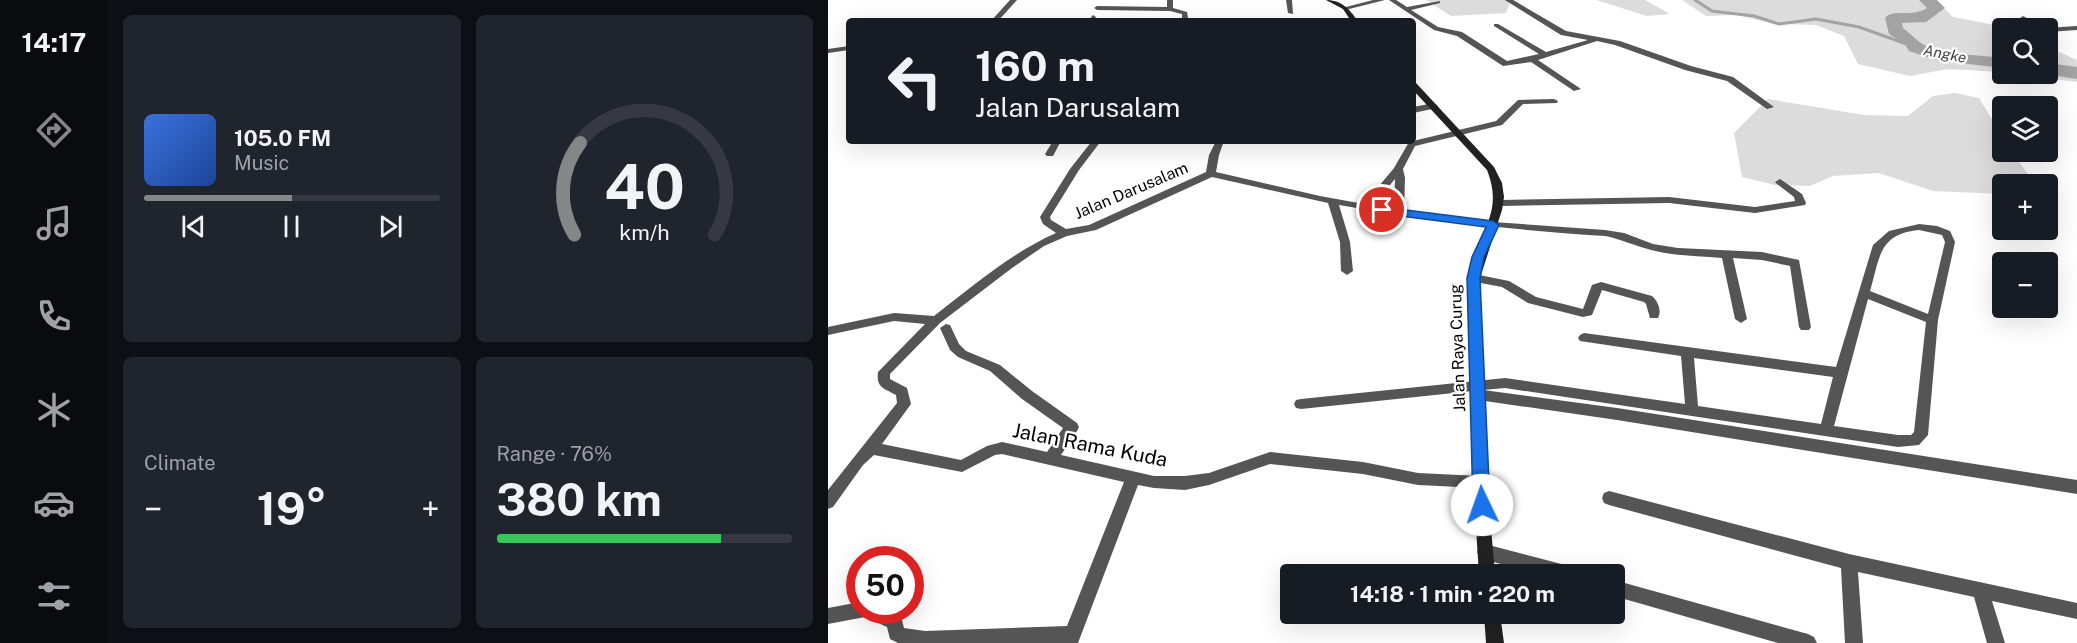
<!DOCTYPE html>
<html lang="en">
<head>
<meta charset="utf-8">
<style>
  :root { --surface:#171b24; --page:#20242c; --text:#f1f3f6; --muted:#9ea1a6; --line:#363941; --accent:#858687 }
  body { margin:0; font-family:"Public Sans",sans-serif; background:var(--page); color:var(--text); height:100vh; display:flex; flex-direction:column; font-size:22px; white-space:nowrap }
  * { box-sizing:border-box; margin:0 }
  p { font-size:20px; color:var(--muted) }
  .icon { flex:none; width:33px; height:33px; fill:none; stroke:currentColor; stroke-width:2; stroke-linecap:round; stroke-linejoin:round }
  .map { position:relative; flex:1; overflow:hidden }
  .details { display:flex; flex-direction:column; gap:15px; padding:15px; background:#0d0f14; width:720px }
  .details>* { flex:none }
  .top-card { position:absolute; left:18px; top:18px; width:570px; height:126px; border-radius:6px; box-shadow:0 6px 24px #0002; background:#171b24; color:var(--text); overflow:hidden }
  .buttons { position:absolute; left:1164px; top:18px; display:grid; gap:12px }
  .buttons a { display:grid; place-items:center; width:66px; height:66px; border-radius:6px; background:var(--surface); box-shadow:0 6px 24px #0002; font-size:30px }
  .speed { position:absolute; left:18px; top:546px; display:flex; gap:12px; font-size:30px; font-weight:700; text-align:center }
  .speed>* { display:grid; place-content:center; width:78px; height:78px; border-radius:50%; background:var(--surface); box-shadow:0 6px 24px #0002; line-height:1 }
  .speed .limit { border:9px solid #d22; background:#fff; color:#111 }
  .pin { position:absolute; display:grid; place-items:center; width:51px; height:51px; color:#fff; margin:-26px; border:3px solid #fff; border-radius:50%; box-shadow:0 2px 6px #0007 }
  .me { position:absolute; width:66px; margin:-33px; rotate:357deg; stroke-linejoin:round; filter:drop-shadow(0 0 4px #0008) }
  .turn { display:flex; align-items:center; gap:21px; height:126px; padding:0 30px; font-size:27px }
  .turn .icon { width:78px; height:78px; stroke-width:2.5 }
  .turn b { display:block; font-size:42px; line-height:51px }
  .big { font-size:45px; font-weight:700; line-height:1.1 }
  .details .card { flex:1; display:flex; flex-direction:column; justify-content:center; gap:9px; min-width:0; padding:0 21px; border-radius:9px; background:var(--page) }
  .details .dial { align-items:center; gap:0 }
  .dial svg { height:156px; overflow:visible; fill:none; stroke:var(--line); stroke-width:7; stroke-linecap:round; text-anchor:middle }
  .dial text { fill:var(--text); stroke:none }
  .song { display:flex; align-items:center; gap:18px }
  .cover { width:72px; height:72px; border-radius:9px; background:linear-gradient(135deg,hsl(220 70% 55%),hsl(220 70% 35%)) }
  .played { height:6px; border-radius:3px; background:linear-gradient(90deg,var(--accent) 50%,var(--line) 50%) }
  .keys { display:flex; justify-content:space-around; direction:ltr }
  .heat { display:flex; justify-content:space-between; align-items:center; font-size:33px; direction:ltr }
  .charge { height:9px; border-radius:4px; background:linear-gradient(90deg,#34c759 76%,var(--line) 0) }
  .details .tiles { flex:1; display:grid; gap:15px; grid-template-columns:repeat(2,1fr) }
  .trip { position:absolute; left:452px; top:564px; width:345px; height:60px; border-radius:6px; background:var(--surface); box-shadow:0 6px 24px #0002; font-weight:700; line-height:60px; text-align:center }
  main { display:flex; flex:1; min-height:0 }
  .menu { display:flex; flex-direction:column; width:108px; justify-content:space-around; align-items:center; background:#090b0e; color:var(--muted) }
  .menu .icon { width:42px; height:42px }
  .menu .active { color:var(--accent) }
  .menu b { font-size:27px; color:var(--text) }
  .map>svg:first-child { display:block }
</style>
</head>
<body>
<main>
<nav class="menu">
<b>14:17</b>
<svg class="icon active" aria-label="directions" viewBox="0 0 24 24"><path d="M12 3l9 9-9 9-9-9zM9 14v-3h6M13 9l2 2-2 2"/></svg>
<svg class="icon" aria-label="music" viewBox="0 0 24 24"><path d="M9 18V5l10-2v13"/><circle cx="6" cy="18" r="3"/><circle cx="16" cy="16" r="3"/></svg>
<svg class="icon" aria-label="phone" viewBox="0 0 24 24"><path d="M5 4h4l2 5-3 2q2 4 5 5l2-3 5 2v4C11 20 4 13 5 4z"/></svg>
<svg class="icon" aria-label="climate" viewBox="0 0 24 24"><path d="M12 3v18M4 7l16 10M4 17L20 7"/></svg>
<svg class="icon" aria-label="car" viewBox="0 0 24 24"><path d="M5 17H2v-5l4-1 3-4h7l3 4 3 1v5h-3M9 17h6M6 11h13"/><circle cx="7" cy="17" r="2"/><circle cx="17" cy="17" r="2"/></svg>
<svg class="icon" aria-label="filters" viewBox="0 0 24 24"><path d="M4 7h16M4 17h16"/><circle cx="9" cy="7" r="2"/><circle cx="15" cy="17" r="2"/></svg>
</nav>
<section class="details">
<div class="tiles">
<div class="card">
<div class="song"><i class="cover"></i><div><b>105.0 FM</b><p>Music</p></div></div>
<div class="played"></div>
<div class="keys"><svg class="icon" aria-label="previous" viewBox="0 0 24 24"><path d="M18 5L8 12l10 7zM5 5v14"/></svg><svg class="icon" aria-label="pause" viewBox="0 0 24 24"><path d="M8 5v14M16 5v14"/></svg><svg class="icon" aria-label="next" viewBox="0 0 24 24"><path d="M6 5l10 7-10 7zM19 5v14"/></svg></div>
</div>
<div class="card dial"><svg viewBox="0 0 100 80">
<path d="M14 69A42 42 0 1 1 86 69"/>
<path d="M14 69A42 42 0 0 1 17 22" stroke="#858687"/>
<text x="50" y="56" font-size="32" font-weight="700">40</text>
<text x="50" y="72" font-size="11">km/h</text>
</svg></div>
<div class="card"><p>Climate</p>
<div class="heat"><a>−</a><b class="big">19°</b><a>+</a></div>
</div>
<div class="card"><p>Range · 76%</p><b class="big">380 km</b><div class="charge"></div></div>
</div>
</section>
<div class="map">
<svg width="1249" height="643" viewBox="0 0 1249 643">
  <rect width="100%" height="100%" fill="#fff"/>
  <path fill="#dcdcdc" d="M598,0H683L678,13L623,16Z
    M768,0H817L842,14L819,16Z
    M854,0H1107L1125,17L1182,28H1174V72L1120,69L1082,76L1030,64L1016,36L988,25L947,24L909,15L878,16Z
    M1220,47L1249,60V82L1186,74H1220Z
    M1127,93L1151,98L1174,136V152H1184L1207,184H1174V194L1105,191L1051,173L1005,176L982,186L947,185L914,177L906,133L940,99L1036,115L1080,116L1105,96Z"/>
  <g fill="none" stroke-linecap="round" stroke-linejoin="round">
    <path stroke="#a3a3a3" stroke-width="3" d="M867,0L884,11L926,16L951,24L988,19L1031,27L1087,47"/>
    <path fill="#a3a3a3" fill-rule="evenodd" d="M1091,0H1109L1117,8L1098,22L1074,23L1075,28C1082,33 1087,39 1093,43C1109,55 1154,55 1174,58V68L1108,60L1081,51L1077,44L1061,34L1057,18C1065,8 1083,18 1099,8Z
      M1220,63L1249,67V79L1216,74H1220Z"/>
    <path fill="#555" fill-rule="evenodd" d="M182,0H189L170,21H163Z
      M339,0H345V8L359,12L360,18L391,19L394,21H354V14L342,11L269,10L266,8L269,6L339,7Z
      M458,0H464L465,14L460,13Z
      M545,0H557L517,10L514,8Z
      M561,0H568L579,7L612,1V3L583,10L610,27L634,32L679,61L711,54L666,26V24H670L718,52L760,40L733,35L677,0H685L738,31L792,41L863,66L905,77L946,107L939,109L899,81L857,70L787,45L769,41L710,60L753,89L746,91L703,62L675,66L629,36L606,30Z
      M265,15L268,17L266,21H260Z
      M1195,16L1216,27L1218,28H1210L1193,19L1192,18Z
      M1249,26V30L1220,32V28H1218Z
      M21,46V50L0,53V49Z
      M726,99L730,101L729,103L695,104L674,125L587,146L575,169L577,178L576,211L665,222L777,230L796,233L825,244L850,248L934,252L971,260L983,327L981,330H973L971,327L962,266L934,260L905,258L919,319L913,323L907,319L894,258C870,256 846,256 823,250C807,246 793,239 777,236C686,230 600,221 511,205L522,242L525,271L519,275L513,271L512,242L500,203L384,177L268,230L239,236L216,246L184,268L112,323L62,374V379L79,388L83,404L54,444L133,460L159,446L174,442L219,452L235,428L194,399L162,371L130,357L122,350L112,328L118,324L122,325L131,344L138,351L172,365L204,391L249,423L251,427L249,431L233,455L326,476H357L381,473L442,452L535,462L590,473L652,476L657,477L659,482L657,487L652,488L590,485L535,474L442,464L381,485L357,490L326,488L310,485L250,643H70L62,639L59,627L37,617L0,624V608L32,602V610H61L73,616L76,628L97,631L239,626L296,482L174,454L167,455L134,472L46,455L35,465L5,507L0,509V490L69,403L68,395C56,388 48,388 50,372L97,324L66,321L0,335V327L66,313L106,316C145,286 183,253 228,233L215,224L212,217L242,169L264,141H273L251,170L222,217L223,220L238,229L261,225L378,172L381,155L388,141H396L391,155L388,172L492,196L536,204L566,168L581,142L668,121L690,100ZM567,179L566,209L545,205Z
      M606,103L610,106L609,108L585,113V107Z
      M225,141H233L225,156H219L217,154Z
      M952,179L974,194L978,203L977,205L927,213L841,203L672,206L667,203L672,200L841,197L927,207L967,201L966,197L949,184L947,182Z
      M1091,224L1109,226L1122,231L1127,242L1110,320L1100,435L1091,445L1070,447L677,388L655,390L789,408L1249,480V494L789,420L650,400L645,399L643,395L645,391L473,409L468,408L466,404L468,400L473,399L677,378L857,404L853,356L752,341L750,338L752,335L756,333L1008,367L1045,245L1061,231ZM1091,230L1114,235L1117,242L1100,314L1042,291C1052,258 1050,234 1091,230ZM1040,299L1098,322L1086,432L1083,435H1070L1006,426ZM866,358L1005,377L993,424L870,406Z
      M646,274L681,281L708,297L755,309L764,285L773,282L824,296C830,301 834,311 830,318H822L818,304L816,302L774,290L764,315L755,317L700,303L674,287L642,281L640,278L642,275Z
      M781,491L1021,554L1249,603V619L1164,601L1177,643H1159L1146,597L1030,572L1035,643H1017L1013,568L781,505L776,503L774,498L776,493Z
      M657,544L741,566L747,568L749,574H713L657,560L651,557L649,552L651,547Z
      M786,580L980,634L986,637L989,643H950L786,596Z"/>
    <path fill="#222" fill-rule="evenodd" d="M498,0C514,0 521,9 530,21H523L515,9Z
      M585,83H588L666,167L674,183L676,197L674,210L652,278L659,482L667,574H651C646,504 644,435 642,365C642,338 638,304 640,278C645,235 678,218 659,170L585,90Z
      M656,614H672L676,643H658Z"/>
  </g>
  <path fill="#1a73e8" stroke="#114b97" stroke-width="1.5" d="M554,207L665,221L671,225L656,257L652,278L662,505L660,511L654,513L648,511L645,505L639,278L644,257L658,227L550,213V208Z"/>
  <g text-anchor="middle" stroke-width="4.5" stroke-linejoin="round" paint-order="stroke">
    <g font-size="15" font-style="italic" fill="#444" stroke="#fff">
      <text transform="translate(1117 54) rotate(11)" y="5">Angke</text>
    </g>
    <g font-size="16" fill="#000" stroke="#fff">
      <text transform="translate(303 190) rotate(-23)" y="6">Jalan Darusalam</text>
      <text transform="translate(629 348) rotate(-92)" y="6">Jalan Raya Curug</text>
    </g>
    <g font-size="20" fill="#000" stroke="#fff">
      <text transform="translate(262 445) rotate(11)" y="7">Jalan Rama Kuda</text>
    </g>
  </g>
</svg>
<div class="buttons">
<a><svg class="icon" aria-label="search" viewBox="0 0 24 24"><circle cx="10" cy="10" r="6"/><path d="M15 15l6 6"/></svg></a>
<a><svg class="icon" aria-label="layers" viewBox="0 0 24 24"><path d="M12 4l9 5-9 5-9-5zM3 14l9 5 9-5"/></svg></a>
<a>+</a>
<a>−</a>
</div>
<div class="speed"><div class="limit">50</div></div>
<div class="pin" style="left:554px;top:210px;background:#d93025"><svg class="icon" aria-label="arrive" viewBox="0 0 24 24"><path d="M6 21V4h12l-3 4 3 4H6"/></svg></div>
<svg class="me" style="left:654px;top:505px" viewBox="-20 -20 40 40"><circle r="19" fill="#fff"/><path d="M0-13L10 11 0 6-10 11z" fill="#1a73e8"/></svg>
<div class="trip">14:18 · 1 min · 220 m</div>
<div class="top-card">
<div class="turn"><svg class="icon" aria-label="left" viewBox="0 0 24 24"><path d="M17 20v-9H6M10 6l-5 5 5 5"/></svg><div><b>160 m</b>Jalan Darusalam</div></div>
</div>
</div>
</main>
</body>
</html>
